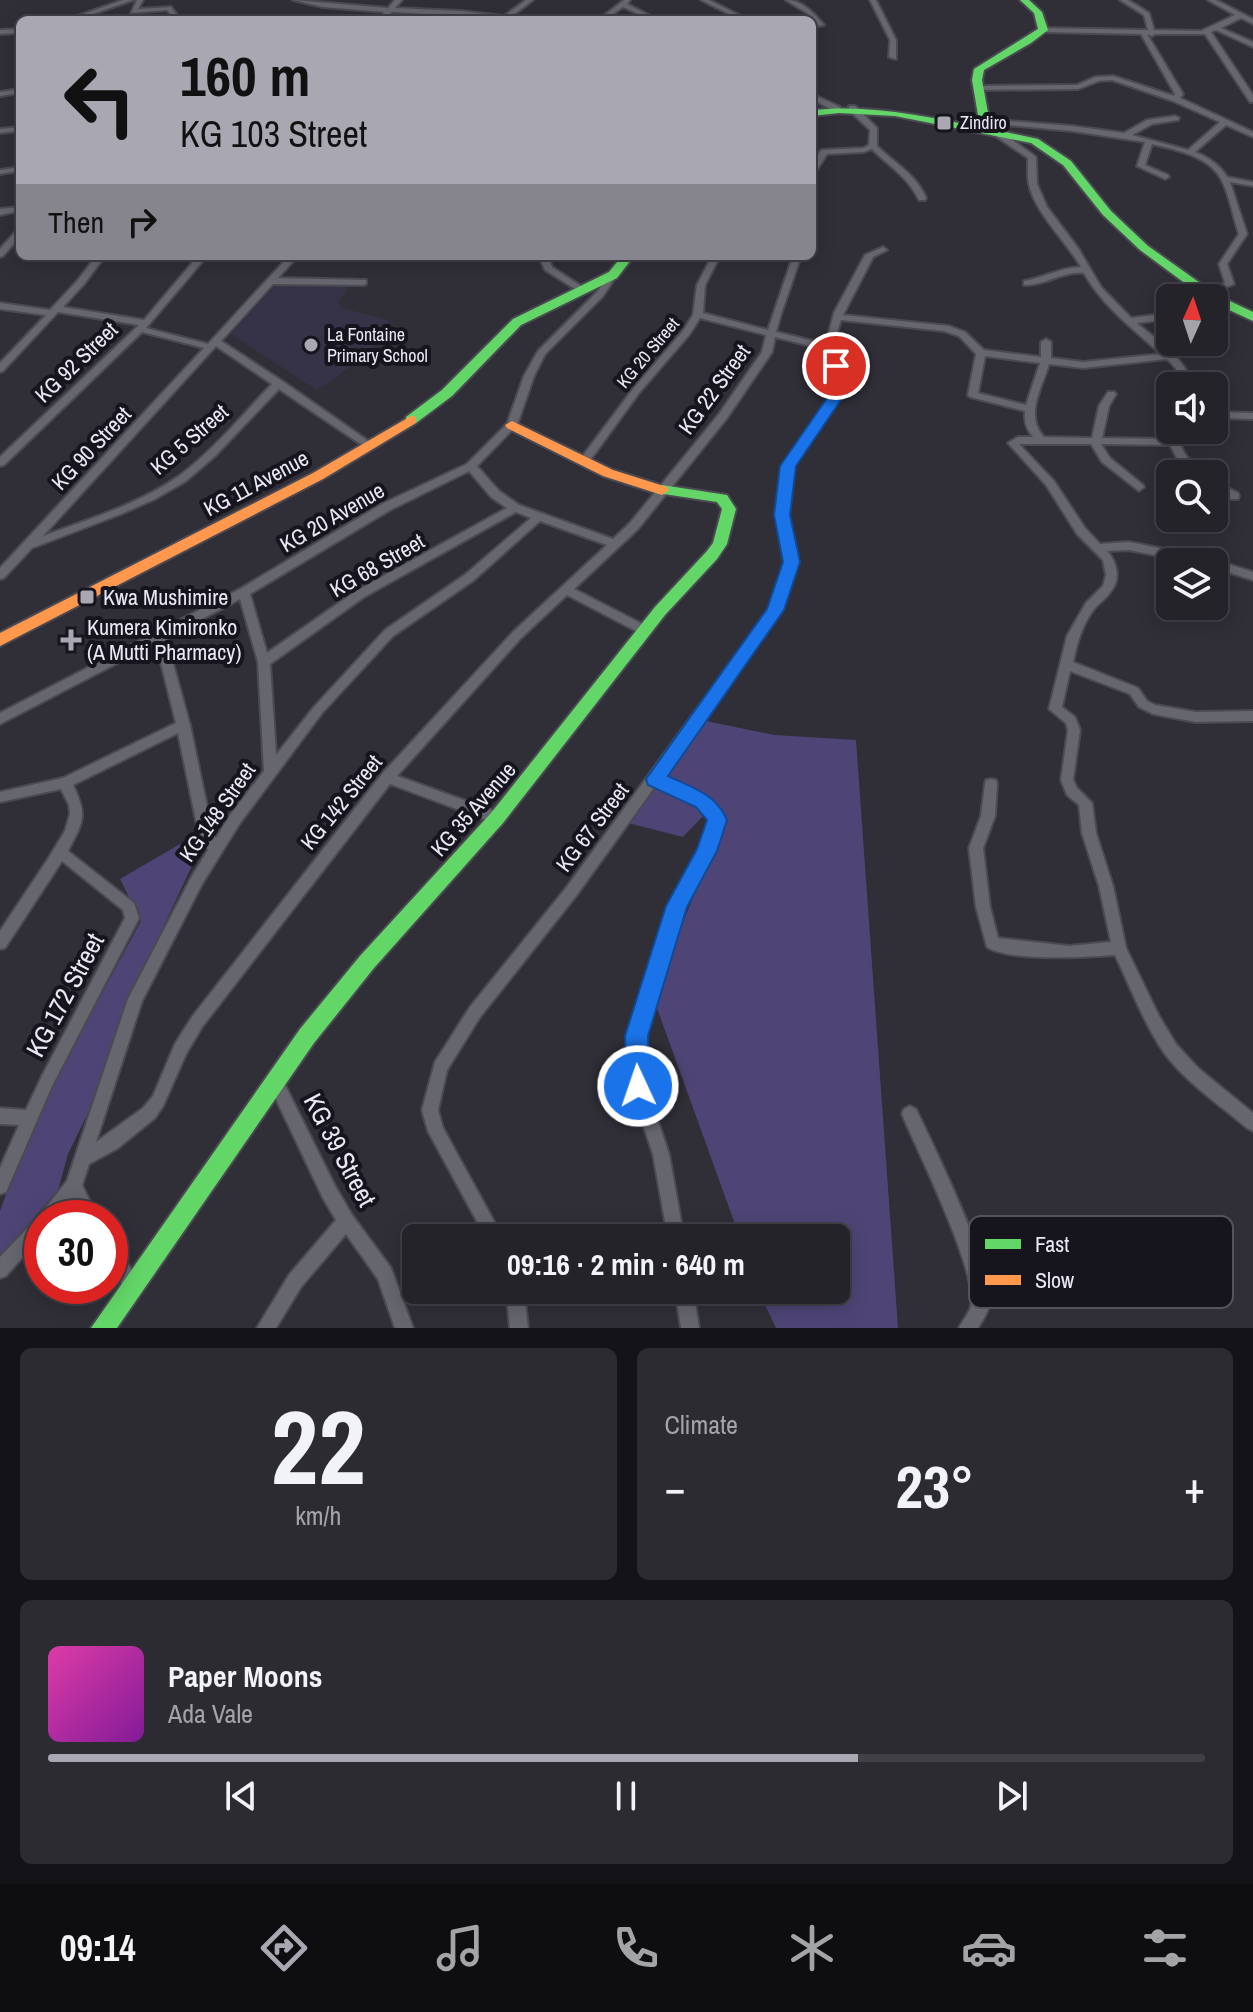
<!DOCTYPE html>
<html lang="en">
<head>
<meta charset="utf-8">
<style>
  :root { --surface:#24232a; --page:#2c2b32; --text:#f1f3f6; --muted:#a3a4a8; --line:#414047; --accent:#a8a7b2 }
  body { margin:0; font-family:"Archivo Narrow",sans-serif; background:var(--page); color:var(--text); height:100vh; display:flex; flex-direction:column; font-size:30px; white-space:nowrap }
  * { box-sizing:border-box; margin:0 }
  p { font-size:26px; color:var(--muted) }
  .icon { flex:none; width:44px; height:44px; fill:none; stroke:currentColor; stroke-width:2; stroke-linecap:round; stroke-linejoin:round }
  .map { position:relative; height:1328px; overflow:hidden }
  .side { display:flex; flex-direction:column; gap:20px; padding:20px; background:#141317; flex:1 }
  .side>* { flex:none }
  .top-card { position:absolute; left:16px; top:16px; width:800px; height:244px; border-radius:12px; box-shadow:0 4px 20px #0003,0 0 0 2px var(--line); background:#a8a7b2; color:#111; overflow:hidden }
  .needle { width:52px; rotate:3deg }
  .buttons { position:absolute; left:1156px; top:284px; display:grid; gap:16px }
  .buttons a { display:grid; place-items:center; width:72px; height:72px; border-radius:12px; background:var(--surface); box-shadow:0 4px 20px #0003,0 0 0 2px var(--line); font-size:40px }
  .speed { position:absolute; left:24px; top:1200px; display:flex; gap:16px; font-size:40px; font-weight:700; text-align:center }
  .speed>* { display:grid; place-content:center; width:104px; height:104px; border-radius:50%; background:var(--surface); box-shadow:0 4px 20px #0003,0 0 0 2px var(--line); line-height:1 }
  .speed .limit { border:12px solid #d22; background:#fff; color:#111 }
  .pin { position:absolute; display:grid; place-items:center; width:68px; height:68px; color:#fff; margin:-34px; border:4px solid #fff; border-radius:50%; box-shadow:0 2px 8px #0007 }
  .me { position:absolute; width:88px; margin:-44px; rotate:357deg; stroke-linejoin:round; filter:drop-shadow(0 0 6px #0008) }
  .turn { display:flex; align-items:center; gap:28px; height:168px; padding:0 32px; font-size:36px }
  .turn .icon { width:104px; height:104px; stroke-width:2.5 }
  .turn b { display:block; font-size:56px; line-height:68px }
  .then { display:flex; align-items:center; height:76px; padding:0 32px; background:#0003; gap:16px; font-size:30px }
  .big { font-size:60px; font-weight:700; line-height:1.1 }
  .side .widget { flex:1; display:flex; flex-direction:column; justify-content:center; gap:12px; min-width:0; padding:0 28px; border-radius:12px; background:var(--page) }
  .side .dial { align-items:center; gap:0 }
  .dial b { font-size:104px; line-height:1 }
  .song { display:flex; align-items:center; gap:24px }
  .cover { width:96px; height:96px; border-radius:12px; background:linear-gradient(135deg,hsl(320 70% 55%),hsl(290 70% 35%)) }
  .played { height:8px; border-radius:4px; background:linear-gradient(90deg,var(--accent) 70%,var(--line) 70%) }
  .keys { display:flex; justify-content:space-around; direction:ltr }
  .heat { display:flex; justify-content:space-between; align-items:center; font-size:44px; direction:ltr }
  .side .tiles { flex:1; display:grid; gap:20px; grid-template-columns:1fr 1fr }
  .widget:last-child { grid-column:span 2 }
  .trip { position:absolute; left:402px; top:1224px; width:448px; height:80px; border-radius:12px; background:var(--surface); box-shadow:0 4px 20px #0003,0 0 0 2px var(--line); font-weight:700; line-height:80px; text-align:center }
  .tabs { display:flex; height:128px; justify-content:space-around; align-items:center; background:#0e0e11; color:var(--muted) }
  .tabs .icon { width:56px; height:56px }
  .tabs .current { color:var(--accent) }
  .tabs b { font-size:36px; color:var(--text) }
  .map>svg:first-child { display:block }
</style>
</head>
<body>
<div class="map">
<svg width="1253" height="1328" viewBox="0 0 1253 1328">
  <rect width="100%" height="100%" fill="#302f38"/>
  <path fill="#363348" d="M277,284L350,285L338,302L342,308L389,320L367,355L317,390L231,334Z"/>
  <path fill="#4e4576" d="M706,721L774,735L856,740L898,1328H776L758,1290H836V1238H740L653,997L723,823L703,816L683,837L628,823Z
    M187,840L195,842L196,857L161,932L89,1111L68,1154L58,1190L0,1257V1211L30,1127L141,921L120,879Z"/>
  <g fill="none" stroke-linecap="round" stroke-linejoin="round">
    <defs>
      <path id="street" d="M123,0H133L76,20H66Z
        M137,0H143L138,9L171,7L181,20H175L167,10L131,13Z
        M293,0L388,8L395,0H402L395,8L461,11L504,16L526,0H533L511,17L518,20L392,12L384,20H377L384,12L323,7Z
        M624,0H630L627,4L659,20H651L623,7L605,20H598Z
        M701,0H709L749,20H741Z
        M786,0C802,0 814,13 824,25L819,26L807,13Z
        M870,0H876L896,40V59L889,57L890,40Z
        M1120,0H1128L1149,13L1154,30L1201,31L1235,15L1208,0H1216L1253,19V24L1241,18L1221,28L1253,42V47L1216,30L1211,32L1253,95V102H1250L1205,34H1155L1152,36L1147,34L1183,94L1180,98L1253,132V137L1226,125L1195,152C1208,157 1220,165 1227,177L1253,182V186L1230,182L1247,234L1227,264L1234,284L1208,295H1202L1200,293L1225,283L1219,264L1239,234C1233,217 1228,186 1217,173C1203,155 1173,149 1152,144L1145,165L1168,175L1169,177L1165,179L1137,166L1145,142L1072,131L985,123L981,121L985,119L1072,126L1124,133L1147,120L1175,116L1179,118L1178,120L1152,124L1132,135L1188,150L1220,122L1173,101L1112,80L1099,81L1078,89L979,90L975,88L979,86L1077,85L1095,77L1113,76L1174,96L1175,94L1141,34L1043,32L1040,30L1043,28L1148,30L1144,15Z
        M187,18H202L205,20H184Z
        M20,29V33L0,34V30Z
        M20,89V93L0,96V92Z
        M812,94L840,107L841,109L834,111L812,99Z
        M849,106H855L877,128V146C894,163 916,174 926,198L925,200H919C908,177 889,166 872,149L864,152L827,154L815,173H812V165L821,150L863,148L869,145L870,130L849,110Z
        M20,127V131L0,133V129Z
        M994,131H1000L1036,157L1037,184L1047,207L1078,248L1101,287L1131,318L1170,313V319L1137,323C1154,338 1191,362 1191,386H1181C1181,374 1176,367 1167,359L1083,368L1049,364C1042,388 1024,415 1044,437L1092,438L1099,406L1108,392H1114L1116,394L1109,406L1102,438L1168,439L1169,428L1170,430H1178C1179,451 1189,460 1202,474H1191L1179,462L1170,445L1101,444L1110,458L1143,485L1144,487L1139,491L1102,462L1091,444H1019L1054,481L1085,528L1100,544L1129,542L1209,558L1253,572V580L1214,568V562H1189L1129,550L1107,551C1117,562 1121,579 1111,591C1107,598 1099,603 1094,609C1082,625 1077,643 1073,662L1138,688L1147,701L1155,705L1196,712L1253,711V721L1196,722L1153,714L1139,707L1130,694L1070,671L1062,707L1075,717L1080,730L1073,780L1077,788L1092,803L1096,833L1113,886L1126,948L1159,1016L1176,1044L1198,1068L1253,1113V1131L1247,1128C1220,1105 1187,1083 1165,1054C1144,1024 1131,988 1115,955C1086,957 1010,962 987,947L976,907L969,848L981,816L985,784L986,780L991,779L996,780L997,784L995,816L983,848L990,907L998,938L1069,946L1111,942L1099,886L1082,833L1079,805L1067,795L1061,780L1068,730L1066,723L1049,709L1067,636L1086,603L1103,586L1106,575L1103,560L1077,534L1046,485L1008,443L1018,437H1033C1026,429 1024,421 1025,411L970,397L968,395L976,354L959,336L944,331L841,320C828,355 844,361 844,391L793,466L787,515L798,562L781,610L662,776C688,787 711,794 724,820L713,851L684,907L644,1036L646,1086L669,1154L684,1238H668L653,1154L630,1086L628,1036L670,906L700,850L710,820C699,800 676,793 656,785L576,896L480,1017L447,1070L438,1110L443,1128L503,1238H486L428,1131L422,1110L435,1062L470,1007L566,888L770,609L786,562L777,515L783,466L834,391V385L826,350L775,337L772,352L727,418L638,529L574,589L650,628L652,631L650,634H642L567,595L522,637L397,776L502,814L504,818L502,822L497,824L390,784L202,1027L186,1054L163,1106L155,1118L118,1148L89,1164L82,1185L98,1218H81L72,1200L57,1218H42V1235L6,1276L0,1278V1257L39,1216L67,1181L128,999L192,876L208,850L198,830L178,733L73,785C88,816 83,822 68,851L134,903L139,918L52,1086L6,1192L0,1194V1168L19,1125L0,1124V1108L26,1110L42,1076L125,918L123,910L62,861L5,948L0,949V931L48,859L65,831L70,814L69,805L61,789L0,802V792L63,778L176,723L156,643L0,724V713L240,589L382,504L467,464L507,424L524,376L538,351L597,292L610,273L613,272L617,275L603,296L545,354L534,376L517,425L477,466L499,491L519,505L613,539L630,523L719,414L762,352L766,335L700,318L689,335L639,393L588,463H580L579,461L633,389L683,331L693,315L697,285L712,256H720L705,285L703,313L768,330L793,256H801L781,314L776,332L826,344L834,313L865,255L883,247L887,250L873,257L843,315L949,326L965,332L984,350L1041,357V342L1046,339L1051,342V358L1083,362L1161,354C1133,329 1102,305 1084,273C1062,271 1045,286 1024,285V281C1043,278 1061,267 1081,267C1066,241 1035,213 1029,184C1027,176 1028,166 1028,158L994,135ZM985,356L1040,363L1026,405L978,393ZM469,471L491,497L507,508L356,591L267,653L250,594L390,510ZM516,512L531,518L466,574L385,630L314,707L276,755L270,664L364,597ZM540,521L607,545L514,631L382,774L192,1017L175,1044L153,1096L143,1108L96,1142L142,1001L202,884L240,823L322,713L393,636L474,580ZM240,599L258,662L264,771L230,815L216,838L212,830L190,725L166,638Z
        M20,167V171L0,174V170Z
        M20,207V211L0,215V209Z
        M812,213L815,214L816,218L812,221Z
        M20,229V237L3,256L0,257V249L17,230Z
        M96,256H105L84,284L63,307L144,320L198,256H207L146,328L208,344L289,256H298L278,278L366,280V284L363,285L273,284L221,341L282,381L374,445L373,447H365L279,389L215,456L186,481L155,499L121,514L32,548L4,578L0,579V568L204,348L142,332L4,465L0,466V457L139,325L58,312L3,371L0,372V363L46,315L0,309V303L50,310L78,280ZM216,346L272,384C242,415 214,450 179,476C139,504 89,519 43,536Z
        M531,256L548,257L552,267L587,290L586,292H580L545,270L541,261Z
        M1214,412L1253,413V419L1214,418Z
        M1214,481L1238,493L1239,496L1238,499H1230L1214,489Z
        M275,1073L280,1075L335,1186L352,1215L391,1268L413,1328H395L378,1279L346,1234L301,1287L276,1328H257L289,1275L336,1220L323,1198L267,1080L270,1075Z
        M910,1106L916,1109C934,1147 994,1268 989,1306C987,1314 982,1321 978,1328H959C962,1321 969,1314 971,1306C979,1274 917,1150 902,1114L904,1109Z
        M110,1244L116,1246L141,1284L138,1290L132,1293L126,1290L110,1267Z
        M506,1290H524L528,1328H510Z
        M675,1290H693L699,1328H681Z"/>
      <path id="fast" d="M1020,0H1029L1042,12L1048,30L1031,43L984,70L982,80L991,129L1038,139L1071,161L1111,211L1148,246L1217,295L1253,312V321L1214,303V298H1205L1140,250L1103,215L1063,165L1031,143L895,116L839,113L812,116V110C870,104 924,116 980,127L972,80L974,69L1038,29L1034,13Z
        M622,256H634L617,278L521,325L452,396L416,423H406V417L442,390L513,319L609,272Z
        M662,485L727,495L736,509L727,544L717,559L665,615L503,823L374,968L314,1043L117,1328H91L300,1029L360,956L491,813L655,607L707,551L713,543L722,509L717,502L657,493L655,490Z"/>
      <path id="slow" d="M411,416L416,417V423L323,479L0,646V633L313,473Z
        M512,421L613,470L667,487L669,490L662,495L603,476L507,428L505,425Z"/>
    </defs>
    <use href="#street" stroke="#4b4a52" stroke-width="4"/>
    <use href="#fast" stroke="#4b4a52" stroke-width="4"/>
    <use href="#slow" stroke="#4b4a52" stroke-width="4"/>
    <use href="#street" fill="#66666e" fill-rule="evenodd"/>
    <use href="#fast" fill="#63d668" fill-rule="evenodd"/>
    <use href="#slow" fill="#ff974d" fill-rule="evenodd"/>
  </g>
  <path fill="#1a73e8" stroke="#114b97" stroke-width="2" d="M836,362L843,366L848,382L847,391L796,466L790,515L800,562L784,610L668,776C693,788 716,794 727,820L717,851L687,907L648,1036L650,1086L646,1094L638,1097L630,1094L626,1086L625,1036L666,906L697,849L707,820L696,807L648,785L646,779L767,609L783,562L774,515L780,466L832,391L833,382L829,366Z"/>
  <g fill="#a8a7b2" stroke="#16151d" stroke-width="3">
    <rect x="936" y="115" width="16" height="16" rx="4"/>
    <circle cx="311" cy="345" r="8"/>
    <rect x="79" y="589" width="16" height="16" rx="4"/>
    <path d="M67 628h8v8h8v8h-8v8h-8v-8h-8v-8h8z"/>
  </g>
  <g text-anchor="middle" stroke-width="8" stroke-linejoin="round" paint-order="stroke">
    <g font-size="18" fill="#e9e8f4" stroke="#16151d" text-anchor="start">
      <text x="960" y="129">Zindiro</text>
      <text x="327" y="341">La Fontaine<tspan x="327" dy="21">Primary School</tspan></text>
    </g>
    <g font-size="18" fill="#e9e8f4" stroke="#16151d">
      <text transform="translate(648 353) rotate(-50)" y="6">KG 20 Street</text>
    </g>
    <g font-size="22" fill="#e9e8f4" stroke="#16151d">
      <text transform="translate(76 362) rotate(-44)" y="8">KG 92 Street</text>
      <text transform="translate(714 389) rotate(-54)" y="8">KG 22 Street</text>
      <text transform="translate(189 439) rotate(-41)" y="8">KG 5 Street</text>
      <text transform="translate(91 448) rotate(-47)" y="8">KG 90 Street</text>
      <text transform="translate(256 483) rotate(-28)" y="8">KG 11 Avenue</text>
      <text transform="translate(332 517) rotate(-30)" y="8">KG 20 Avenue</text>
      <text transform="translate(377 565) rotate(-30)" y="8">KG 68 Street</text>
      <text transform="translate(341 802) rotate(-51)" y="8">KG 142 Street</text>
      <text transform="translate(473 809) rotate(-49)" y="8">KG 35 Avenue</text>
      <text transform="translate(217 812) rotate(-55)" y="8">KG 148 Street</text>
      <text transform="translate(592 827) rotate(-53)" y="8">KG 67 Street</text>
    </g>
    <g font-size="22" fill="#e9e8f4" stroke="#16151d" text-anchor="start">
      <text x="103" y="605">Kwa Mushimire</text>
      <text x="87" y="635">Kumera Kimironko<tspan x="87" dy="25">(A Mutti Pharmacy)</tspan></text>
    </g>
    <g font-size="26" fill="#e9e8f4" stroke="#16151d">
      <text transform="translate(65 995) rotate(-62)" y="9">KG 172 Street</text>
      <text transform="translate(340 1150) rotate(62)" y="9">KG 39 Street</text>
    </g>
  </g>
  <rect x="969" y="1216" width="264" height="92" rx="12" fill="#16151d" stroke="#55545e" stroke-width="2"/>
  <rect x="985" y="1239" width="36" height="10" fill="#63d668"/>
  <rect x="985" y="1275" width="36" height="10" fill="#ff974d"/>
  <g font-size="22" fill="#e9e8f4">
    <text x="1035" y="1252">Fast</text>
    <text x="1035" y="1288">Slow</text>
  </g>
</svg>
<div class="buttons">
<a><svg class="needle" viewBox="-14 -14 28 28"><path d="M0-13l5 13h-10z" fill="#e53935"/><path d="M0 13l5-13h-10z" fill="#a3a4a8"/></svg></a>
<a><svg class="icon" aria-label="sound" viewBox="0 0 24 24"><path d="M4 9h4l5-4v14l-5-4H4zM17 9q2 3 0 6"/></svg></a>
<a><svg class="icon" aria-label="search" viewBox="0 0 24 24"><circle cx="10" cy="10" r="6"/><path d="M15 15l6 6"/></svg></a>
<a><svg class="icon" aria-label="layers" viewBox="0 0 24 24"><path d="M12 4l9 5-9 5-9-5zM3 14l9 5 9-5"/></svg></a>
</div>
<div class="speed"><div class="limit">30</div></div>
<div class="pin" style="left:836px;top:366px;background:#d93025"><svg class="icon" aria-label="arrive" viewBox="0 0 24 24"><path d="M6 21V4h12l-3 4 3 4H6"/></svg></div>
<svg class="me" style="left:638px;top:1086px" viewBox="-20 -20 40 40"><circle r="17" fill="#1a73e8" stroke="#fff" stroke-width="3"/><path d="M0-11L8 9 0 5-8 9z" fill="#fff"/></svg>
<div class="trip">09:16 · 2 min · 640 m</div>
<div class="top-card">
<div class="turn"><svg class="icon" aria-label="left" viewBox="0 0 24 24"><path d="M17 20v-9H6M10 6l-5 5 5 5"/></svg><div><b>160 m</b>KG 103 Street</div></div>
<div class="then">Then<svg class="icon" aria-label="right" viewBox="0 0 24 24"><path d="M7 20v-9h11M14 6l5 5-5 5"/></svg></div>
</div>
</div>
<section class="side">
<div class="tiles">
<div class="widget dial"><b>22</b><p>km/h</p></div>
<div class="widget"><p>Climate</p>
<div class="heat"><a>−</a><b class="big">23°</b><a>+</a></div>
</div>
<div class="widget">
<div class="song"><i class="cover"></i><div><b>Paper Moons</b><p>Ada Vale</p></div></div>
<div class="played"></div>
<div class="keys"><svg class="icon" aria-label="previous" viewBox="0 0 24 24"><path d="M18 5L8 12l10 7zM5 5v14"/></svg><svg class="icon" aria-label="pause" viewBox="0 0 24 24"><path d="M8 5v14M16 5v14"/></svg><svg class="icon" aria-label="next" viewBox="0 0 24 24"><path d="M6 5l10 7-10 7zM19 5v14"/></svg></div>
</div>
</div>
</section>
<nav class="tabs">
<b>09:14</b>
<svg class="icon current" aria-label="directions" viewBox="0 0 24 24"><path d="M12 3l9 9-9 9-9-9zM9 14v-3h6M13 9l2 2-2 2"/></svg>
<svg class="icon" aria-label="music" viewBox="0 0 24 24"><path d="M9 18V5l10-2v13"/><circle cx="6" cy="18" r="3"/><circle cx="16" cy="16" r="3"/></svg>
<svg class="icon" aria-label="phone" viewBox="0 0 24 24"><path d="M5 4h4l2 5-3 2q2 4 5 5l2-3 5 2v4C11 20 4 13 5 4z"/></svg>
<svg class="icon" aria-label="climate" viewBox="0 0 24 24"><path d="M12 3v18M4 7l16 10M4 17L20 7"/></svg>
<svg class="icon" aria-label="car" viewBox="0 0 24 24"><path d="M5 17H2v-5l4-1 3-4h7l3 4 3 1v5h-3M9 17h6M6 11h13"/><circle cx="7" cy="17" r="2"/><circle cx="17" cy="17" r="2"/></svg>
<svg class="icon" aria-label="filters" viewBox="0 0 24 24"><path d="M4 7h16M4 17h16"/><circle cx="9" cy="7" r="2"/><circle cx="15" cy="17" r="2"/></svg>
</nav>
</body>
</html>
